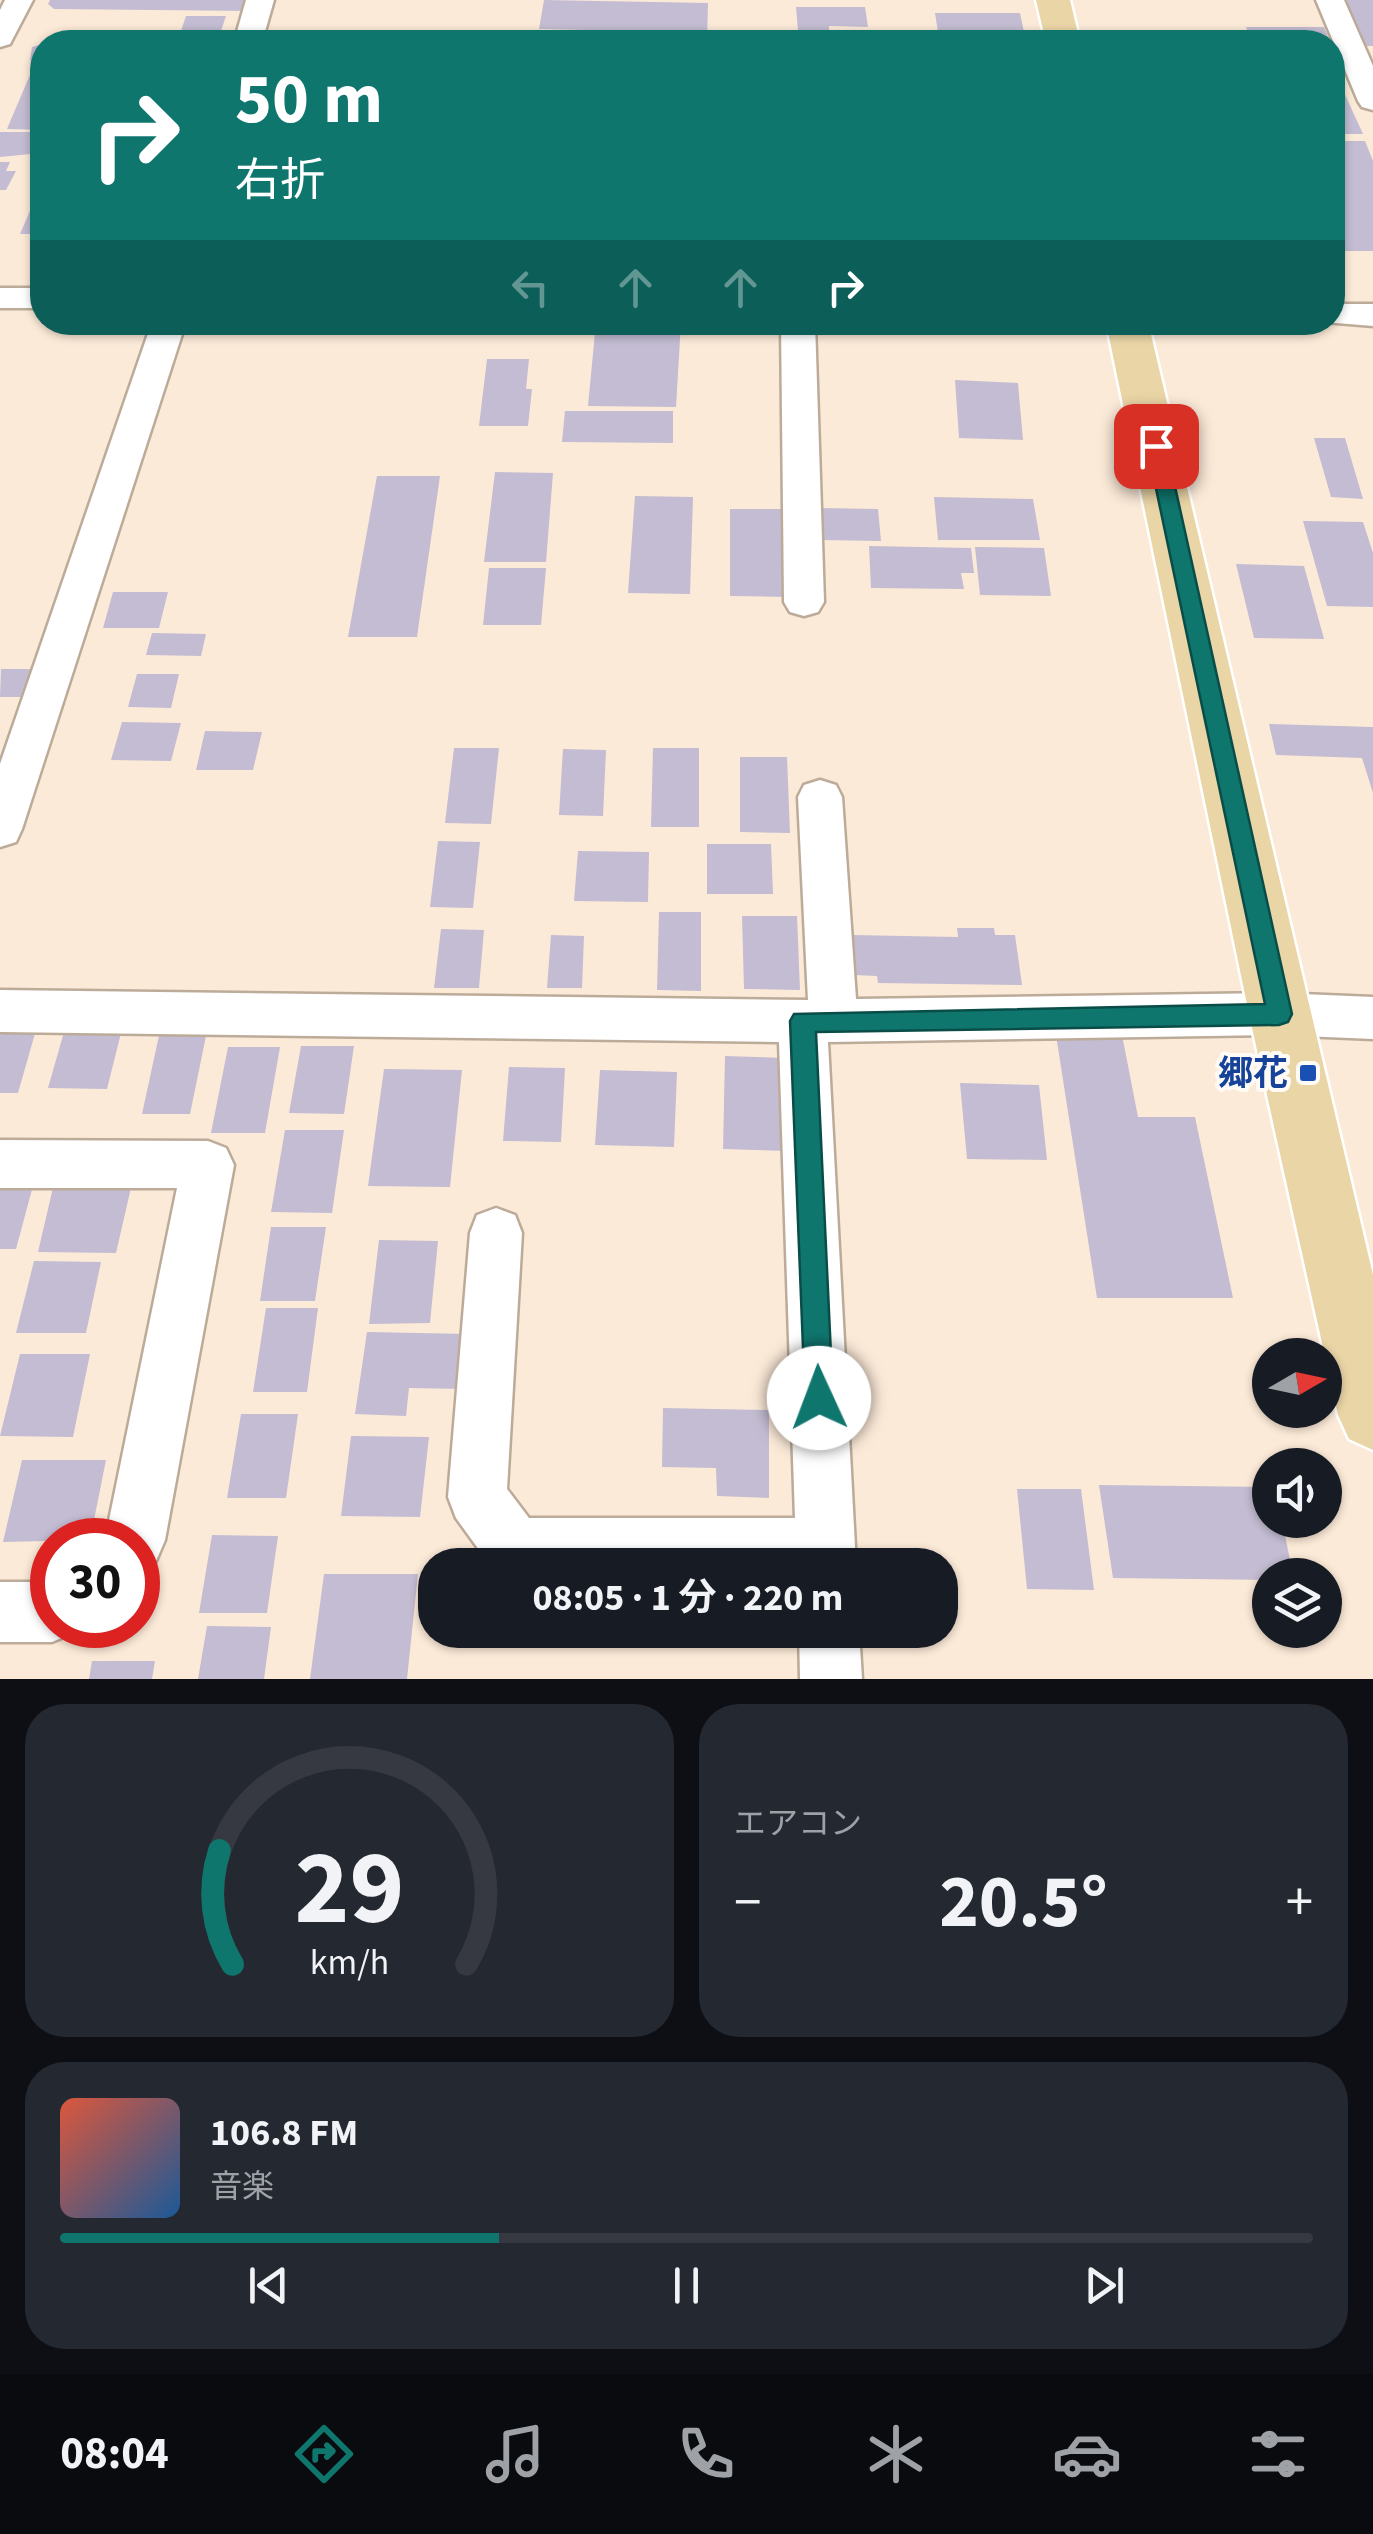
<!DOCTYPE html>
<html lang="ja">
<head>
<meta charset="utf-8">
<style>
  :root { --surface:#171b24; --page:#242831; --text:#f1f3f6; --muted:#9ea1a6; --line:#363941; --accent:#0f766e }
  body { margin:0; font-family:"Source Sans 3","Noto Sans JP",sans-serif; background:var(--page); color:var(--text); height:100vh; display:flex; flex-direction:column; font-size:38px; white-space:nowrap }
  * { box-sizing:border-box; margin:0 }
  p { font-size:32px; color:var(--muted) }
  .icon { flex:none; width:55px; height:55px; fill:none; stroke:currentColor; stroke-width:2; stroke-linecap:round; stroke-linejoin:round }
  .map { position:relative; height:1679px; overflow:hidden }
  .side { display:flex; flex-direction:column; gap:25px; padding:25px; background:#0d0f14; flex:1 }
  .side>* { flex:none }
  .hud { position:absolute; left:30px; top:30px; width:1315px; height:305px; border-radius:40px; box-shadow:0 2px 8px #0004; background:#0f766e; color:#fff; overflow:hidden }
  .needle { width:65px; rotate:81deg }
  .controls { position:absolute; left:1252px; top:1338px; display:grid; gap:20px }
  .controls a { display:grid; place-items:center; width:90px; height:90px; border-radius:50%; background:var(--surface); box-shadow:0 2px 8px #0004; font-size:50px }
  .speed { position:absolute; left:30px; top:1518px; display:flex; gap:20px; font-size:50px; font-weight:700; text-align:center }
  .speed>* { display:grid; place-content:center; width:130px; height:130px; border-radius:50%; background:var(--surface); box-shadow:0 2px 8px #0004; line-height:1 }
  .speed .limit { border:15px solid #d22; background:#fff; color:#111 }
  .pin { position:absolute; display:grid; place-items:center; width:85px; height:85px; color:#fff; margin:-42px; border-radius:20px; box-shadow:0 5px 15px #0006 }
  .me { position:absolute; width:110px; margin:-55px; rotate:358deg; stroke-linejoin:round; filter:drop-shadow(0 0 8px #0008) }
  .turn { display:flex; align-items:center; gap:35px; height:210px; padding:0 40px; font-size:45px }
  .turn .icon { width:130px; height:130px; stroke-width:2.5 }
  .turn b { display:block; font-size:70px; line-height:85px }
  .lanes { display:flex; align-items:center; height:95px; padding:0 40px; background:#0003; justify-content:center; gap:50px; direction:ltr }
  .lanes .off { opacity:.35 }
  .big { font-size:75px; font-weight:700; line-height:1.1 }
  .side .card { flex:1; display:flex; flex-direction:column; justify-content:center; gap:15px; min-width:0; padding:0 35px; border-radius:40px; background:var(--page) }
  .side .dial { align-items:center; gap:0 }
  .dial svg { height:260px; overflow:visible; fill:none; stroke:var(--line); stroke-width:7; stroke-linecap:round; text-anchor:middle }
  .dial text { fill:var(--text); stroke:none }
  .song { display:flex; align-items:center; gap:30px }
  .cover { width:120px; height:120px; border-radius:15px; background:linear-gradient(135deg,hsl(10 70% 55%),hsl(210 70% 35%)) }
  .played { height:10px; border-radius:5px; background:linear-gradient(90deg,var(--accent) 35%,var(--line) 35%) }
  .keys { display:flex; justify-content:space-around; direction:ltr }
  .heat { display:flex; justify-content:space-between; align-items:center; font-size:55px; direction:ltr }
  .side .tiles { flex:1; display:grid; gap:25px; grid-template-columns:1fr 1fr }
  .card:last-child { grid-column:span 2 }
  .trip { position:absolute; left:418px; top:1548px; width:540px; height:100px; border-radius:40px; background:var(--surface); box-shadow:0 2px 8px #0004; font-weight:700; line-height:100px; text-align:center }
  .menu { display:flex; height:160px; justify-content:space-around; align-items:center; background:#090b0e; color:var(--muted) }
  .menu .icon { width:70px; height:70px }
  .menu .active { color:var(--accent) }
  .menu b { font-size:45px; color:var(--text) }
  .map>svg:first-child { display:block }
</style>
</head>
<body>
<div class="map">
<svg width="1373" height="1679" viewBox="0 0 1373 1679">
  <rect width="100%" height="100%" fill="#fcead8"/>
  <path fill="#c3bcd2" d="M50,0H254L251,11L54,9L48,4Z
    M544,0L708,3L707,42L585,41L586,30L539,29Z
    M1339,0H1373V46H1359Z
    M796,7H865L868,27L829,26L830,42H799Z
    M935,13H1020L1024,32H938Z
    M186,16H226L219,37H179Z
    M1246,27H1324L1330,42H1251Z
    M1112,35H1198L1201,42H1114Z
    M42,44V130L7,129L35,63L30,60L32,47Z
    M1332,66L1363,134H1332Z
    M0,132H42L41,153L0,157Z
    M1332,141H1365L1373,161V251H1332Z
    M0,162H10L6,171H16L6,190H0Z
    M42,183V234H20Z
    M596,322H681L676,407L588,406Z
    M487,359H529L526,389H532L528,426H479Z
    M955,380L1018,383L1023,440L959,438Z
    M565,411H673V443L562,442Z
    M1314,438H1345L1363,499L1331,497Z
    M495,472L553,473L546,562H484Z
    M377,476H440L417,637H348Z
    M635,496L693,497L690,594L628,593Z
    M934,497L1033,499L1040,540H938Z
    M819,508L878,509L881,541L821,540Z
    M730,509H785L788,597L730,596Z
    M1303,521L1363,522L1373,553V607L1327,606Z
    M869,546L971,548L974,573H961L964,589L871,588Z
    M975,547L1044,548L1051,596L980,595Z
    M1236,564L1304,566L1324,639L1254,638Z
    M489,568H546L541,625H483Z
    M113,592H168L159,628H103Z
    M152,633L206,634L201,656L146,655Z
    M1,669H31L22,697H0Z
    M137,674H179L171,708L128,707Z
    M122,722L181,723L171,761L111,760Z
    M1269,724L1373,727V793L1362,758L1276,755Z
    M205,731L262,732L253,770H196Z
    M454,748H499L491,824L445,823Z
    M653,748H699V827H651Z
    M563,749L606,750L603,816L559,815Z
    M740,757H787L790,833L740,832Z
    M438,841L480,842L473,908L430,907Z
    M707,844H771L773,894H707Z
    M578,851L649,852L648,902L574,901Z
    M659,912H701V991L657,990Z
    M742,916H797L800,990L744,989Z
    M957,928H994L995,935H1015L1022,985L878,983L877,976L854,975L851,935L958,937Z
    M441,929L484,930L479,988H434Z
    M551,935L584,936L582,988H547Z
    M0,1023H38L18,1093H0Z
    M66,1025H123L107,1089L48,1088Z
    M160,1031H207L190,1114H142Z
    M1056,1035H1122L1138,1117H1195L1233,1298H1097Z
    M301,1046H354L344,1114L289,1113Z
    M228,1047H280L265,1133H211Z
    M725,1056L790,1058V1151L723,1149Z
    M509,1067L565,1068L561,1142L503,1141Z
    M384,1069L462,1070L450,1187L368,1186Z
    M600,1070L677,1072L674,1147L595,1145Z
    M960,1083L1039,1085L1047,1160L967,1159Z
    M285,1130H344L332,1213L271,1212Z
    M55,1179H133L116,1253L38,1252Z
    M0,1181L34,1182L16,1249H0Z
    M271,1227H326L315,1301H260Z
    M379,1240L438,1241L430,1323L369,1324Z
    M34,1261L101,1262L86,1333H16Z
    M266,1308H318L307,1392H253Z
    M367,1332L469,1334L463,1389L409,1388L406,1416L355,1414Z
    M20,1354H90L73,1437L0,1436Z
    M663,1408L769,1410V1498L717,1496L716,1468L662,1467Z
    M241,1414H298L286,1498H227Z
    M351,1436L429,1437L420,1517L341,1516Z
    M22,1460H106L90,1540L3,1542Z
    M1099,1485L1270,1487V1520H1282L1293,1575H1270V1580L1113,1578Z
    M1017,1489H1081L1094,1590L1027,1589Z
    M212,1535L278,1536L267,1613H199Z
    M324,1574H418L407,1679H310Z
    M207,1626L271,1627L264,1679H198Z
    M92,1661H155L152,1679H89Z"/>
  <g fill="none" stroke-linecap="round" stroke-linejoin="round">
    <defs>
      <path id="street" d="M5,0H33L10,44L0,47V10Z
        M246,0H274L262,42H234Z
        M1316,0H1344L1373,66V110L1362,107L1358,101Z
        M0,288H42V308H0Z
        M1332,304H1373V326L1324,322H1332Z
        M152,322H186L22,829L16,842L0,847V764Z
        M781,322H815L824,602L818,612L804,616L790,612L784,602Z
        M820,780L836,785L842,797L856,999L1279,993L1373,997V1039L1279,1035L828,1042L856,1565H490L456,1518L448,1497L470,1233L477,1215L496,1208L515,1215L522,1233L507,1489L529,1518H795L779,1042L0,1032V990L808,1000L798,797L804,785Z
        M0,1140L208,1141L226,1148L234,1165L165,1540L156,1561L138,1569V1540H105L177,1188H0Z
        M0,1582H52V1625H77L73,1633L52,1642H0Z
        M799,1630H859L862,1679H800Z"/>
      <path id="primary" d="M1036,0H1070L1080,42H1046Z
        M1106,322H1148L1373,1275V1450L1349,1439L1338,1415L1249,1014Z"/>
    </defs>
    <use href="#street" stroke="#bcab99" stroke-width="5"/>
    <use href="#primary" stroke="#fff" stroke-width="5"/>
    <use href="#street" fill="#fff" fill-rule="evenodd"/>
    <use href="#primary" fill="#ead5a6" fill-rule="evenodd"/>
  </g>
  <path fill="#0f766e" stroke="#0a4d48" stroke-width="2.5" d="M1156,440L1166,446L1292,1014L1288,1022L1279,1025L816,1032L833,1398L829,1408L819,1412L809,1408L805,1398L790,1021L794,1014L1265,1004L1147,446Z"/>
  <rect fill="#1a4fb4" stroke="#fefaf6" stroke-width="4" x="1298" y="1063" width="20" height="20" rx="5"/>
  <g text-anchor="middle" stroke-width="8" stroke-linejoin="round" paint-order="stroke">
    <g font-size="35" font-weight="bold" fill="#164399" stroke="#fefaf6" text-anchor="end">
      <text x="1288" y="1085">郷花</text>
    </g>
  </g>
</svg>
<div class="controls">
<a><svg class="needle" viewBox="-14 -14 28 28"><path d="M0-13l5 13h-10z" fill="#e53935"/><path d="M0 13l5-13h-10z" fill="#9ea1a6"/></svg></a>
<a><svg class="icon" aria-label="sound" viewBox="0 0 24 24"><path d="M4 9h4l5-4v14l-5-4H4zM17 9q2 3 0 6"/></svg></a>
<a><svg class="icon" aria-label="layers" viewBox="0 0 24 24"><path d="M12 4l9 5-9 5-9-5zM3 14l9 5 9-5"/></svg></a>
</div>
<div class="speed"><div class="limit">30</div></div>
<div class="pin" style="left:1156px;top:446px;background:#d93025"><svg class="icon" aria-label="arrive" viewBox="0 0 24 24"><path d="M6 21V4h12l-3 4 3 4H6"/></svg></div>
<svg class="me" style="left:819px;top:1398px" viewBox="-20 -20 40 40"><circle r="19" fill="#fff"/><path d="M0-13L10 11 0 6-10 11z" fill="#0f766e"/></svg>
<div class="trip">08:05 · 1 分 · 220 m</div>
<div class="hud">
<div class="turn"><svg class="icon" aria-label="right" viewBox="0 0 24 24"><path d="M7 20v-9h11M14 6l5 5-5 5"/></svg><div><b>50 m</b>右折</div></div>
<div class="lanes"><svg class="icon off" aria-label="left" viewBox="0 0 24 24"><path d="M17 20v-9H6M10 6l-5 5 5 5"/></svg><svg class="icon off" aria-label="ahead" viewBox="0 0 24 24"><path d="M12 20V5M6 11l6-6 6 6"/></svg><svg class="icon off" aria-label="ahead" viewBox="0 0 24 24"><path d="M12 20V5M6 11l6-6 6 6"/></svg><svg class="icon" aria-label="right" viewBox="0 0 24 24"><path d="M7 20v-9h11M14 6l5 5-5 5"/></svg></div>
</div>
</div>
<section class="side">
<div class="tiles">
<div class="card dial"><svg viewBox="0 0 100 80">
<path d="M14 69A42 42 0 1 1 86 69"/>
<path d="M14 69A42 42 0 0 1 10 34" stroke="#0f766e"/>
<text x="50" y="56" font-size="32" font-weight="700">29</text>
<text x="50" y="72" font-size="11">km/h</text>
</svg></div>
<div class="card"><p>エアコン</p>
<div class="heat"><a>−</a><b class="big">20.5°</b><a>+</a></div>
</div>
<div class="card">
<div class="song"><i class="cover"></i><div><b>106.8 FM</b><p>音楽</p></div></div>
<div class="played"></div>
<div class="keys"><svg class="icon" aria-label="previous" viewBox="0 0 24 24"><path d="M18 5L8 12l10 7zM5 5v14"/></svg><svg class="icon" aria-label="pause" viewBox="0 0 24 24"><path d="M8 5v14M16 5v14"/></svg><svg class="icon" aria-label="next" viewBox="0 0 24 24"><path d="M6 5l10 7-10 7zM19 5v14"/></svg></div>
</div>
</div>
</section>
<nav class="menu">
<b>08:04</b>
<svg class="icon active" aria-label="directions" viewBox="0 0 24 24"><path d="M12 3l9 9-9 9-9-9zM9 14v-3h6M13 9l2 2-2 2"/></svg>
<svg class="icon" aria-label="music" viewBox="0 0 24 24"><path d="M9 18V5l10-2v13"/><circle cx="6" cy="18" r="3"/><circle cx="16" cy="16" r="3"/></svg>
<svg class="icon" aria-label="phone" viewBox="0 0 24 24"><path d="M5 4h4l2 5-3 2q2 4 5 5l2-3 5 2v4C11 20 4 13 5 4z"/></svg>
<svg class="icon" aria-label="climate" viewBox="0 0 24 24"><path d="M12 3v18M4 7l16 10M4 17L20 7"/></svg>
<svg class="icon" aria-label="car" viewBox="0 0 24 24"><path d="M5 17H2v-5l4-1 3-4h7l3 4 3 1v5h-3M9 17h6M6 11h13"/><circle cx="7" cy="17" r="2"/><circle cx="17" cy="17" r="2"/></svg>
<svg class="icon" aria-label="filters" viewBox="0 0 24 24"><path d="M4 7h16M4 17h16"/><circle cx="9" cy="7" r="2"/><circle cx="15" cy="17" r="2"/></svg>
</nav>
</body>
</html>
